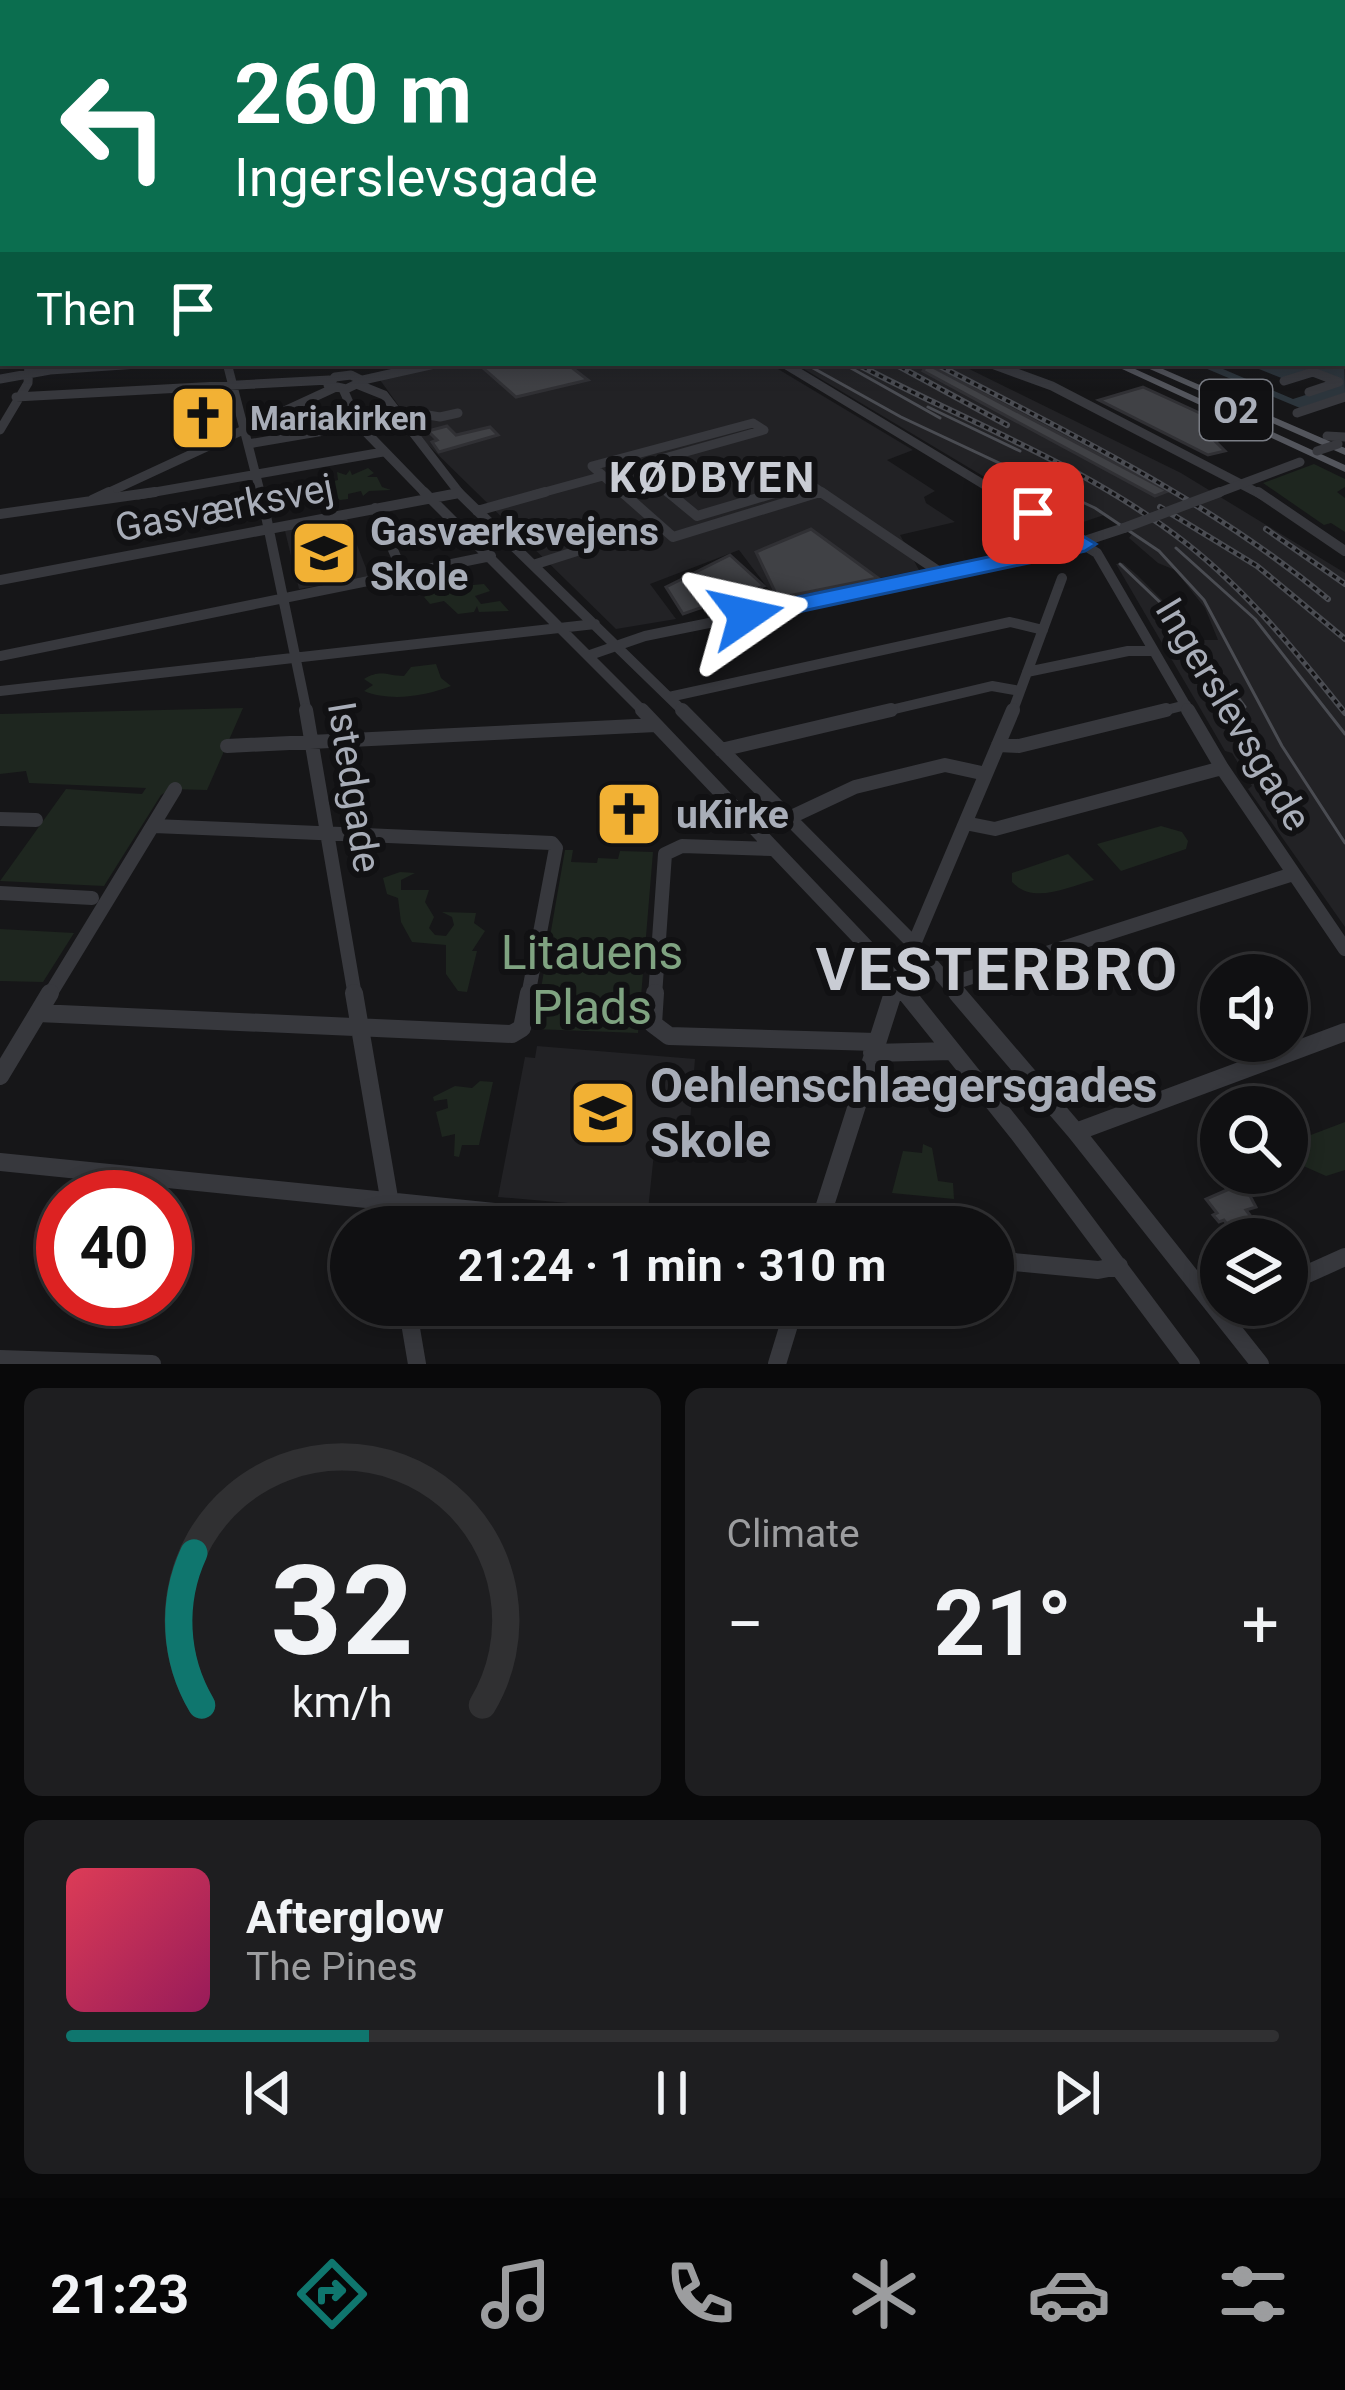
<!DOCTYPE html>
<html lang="en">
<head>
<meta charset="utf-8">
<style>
  :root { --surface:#101012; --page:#1e1e20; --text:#f1f3f6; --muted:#9c9d9f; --line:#303032; --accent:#0f766e }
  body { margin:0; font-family:Roboto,sans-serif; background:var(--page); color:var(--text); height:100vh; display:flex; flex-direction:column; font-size:45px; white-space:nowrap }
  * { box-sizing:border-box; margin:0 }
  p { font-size:39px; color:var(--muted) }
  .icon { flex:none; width:66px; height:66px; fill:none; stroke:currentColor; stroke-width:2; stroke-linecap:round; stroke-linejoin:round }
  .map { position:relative; height:1364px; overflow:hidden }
  .side { display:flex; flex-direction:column; gap:24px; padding:24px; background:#09090a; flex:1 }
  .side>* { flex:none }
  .top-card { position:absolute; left:0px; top:0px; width:1347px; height:366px; box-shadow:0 6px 18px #0003,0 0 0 3px var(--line); background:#0b6e4f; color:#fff; overflow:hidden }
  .buttons { position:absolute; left:1200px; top:954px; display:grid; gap:24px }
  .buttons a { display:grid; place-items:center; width:108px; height:108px; border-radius:50%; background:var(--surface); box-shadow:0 6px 18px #0003,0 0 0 3px var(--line); font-size:60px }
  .speed { position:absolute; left:36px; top:1170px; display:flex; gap:24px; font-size:60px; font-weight:700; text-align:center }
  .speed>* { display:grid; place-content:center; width:156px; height:156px; border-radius:50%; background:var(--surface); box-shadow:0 6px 18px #0003,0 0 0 3px var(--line); line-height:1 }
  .speed .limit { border:18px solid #d22; background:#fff; color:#111 }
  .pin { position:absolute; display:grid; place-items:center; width:102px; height:102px; color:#fff; margin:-51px; border-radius:24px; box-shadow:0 6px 18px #0006 }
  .me { position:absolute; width:132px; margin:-66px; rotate:79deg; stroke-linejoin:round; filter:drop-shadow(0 0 9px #0008) }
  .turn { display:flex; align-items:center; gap:42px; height:252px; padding:0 36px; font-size:54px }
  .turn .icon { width:156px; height:156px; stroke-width:2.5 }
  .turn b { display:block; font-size:84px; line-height:102px }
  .then { display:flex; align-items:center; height:114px; padding:0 36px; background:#0003; gap:24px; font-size:45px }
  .big { font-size:90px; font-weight:700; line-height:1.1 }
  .side .widget { flex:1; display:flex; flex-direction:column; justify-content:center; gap:18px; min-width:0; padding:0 42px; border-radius:18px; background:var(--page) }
  .side .dial { align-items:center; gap:0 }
  .dial svg { height:312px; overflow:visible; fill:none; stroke:var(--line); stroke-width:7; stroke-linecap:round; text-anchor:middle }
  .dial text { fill:var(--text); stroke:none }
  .song { display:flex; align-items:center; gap:36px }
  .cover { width:144px; height:144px; border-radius:18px; background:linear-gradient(135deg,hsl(350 70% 55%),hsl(330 70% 35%)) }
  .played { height:12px; border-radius:6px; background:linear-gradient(90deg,var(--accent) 25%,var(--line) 25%) }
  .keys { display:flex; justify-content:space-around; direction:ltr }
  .heat { display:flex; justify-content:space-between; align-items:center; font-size:66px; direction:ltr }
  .side .tiles { flex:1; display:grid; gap:24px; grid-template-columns:1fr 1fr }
  .widget:last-child { grid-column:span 2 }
  .trip { position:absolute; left:330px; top:1206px; width:684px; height:120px; border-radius:60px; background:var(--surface); box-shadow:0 6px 18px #0003,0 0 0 3px var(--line); font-weight:700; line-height:120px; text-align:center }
  .dock { display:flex; height:192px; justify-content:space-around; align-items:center; background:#060607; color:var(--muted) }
  .dock .icon { width:84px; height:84px }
  .dock .active { color:var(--accent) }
  .dock b { font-size:54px; color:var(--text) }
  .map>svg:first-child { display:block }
</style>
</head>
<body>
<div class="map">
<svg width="1345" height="1364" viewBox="0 0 1345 1364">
  <rect width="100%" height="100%" fill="#161618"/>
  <path fill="#222225" d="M455,363H768L913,450L887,460L935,491L924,497L926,503L955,522L900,535L919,570L776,599L739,550L650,584L676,619L616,629L425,442L380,380Z
    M794,363H957L1181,473L1345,573V927L1248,789L1252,786L1232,753L1225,751L1116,564L1123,563L1137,575L1202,640H1218L1205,608L1175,570L1158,563L1129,538L1132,534L1104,515L1083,522L1058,521Z
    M347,519L369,576L299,589L285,531Z
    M537,1046L695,1059L688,1147L655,1144L648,1210L498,1197L525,1057L535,1058Z"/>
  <path fill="#1e261f" d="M1314,464L1345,479V487L1337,492L1345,498V532L1331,523L1324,525L1263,483Z
    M368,468L374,473L367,477H377L382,487L391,490L369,491L363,496L361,491L348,494V499L340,500L333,495L318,499L319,504L296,507L294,500L304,496L301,491L294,493L293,482L311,479L317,483L319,479L327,483L338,480L337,472L346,475L350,470L352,475Z
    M484,584L490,591L475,596L481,604L500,601L509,611L479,612L477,606L474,612L458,614L444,601L430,604L424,597L441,588Z
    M436,664L441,678L451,686C426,696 390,702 364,691L373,685L364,679C381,669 387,676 404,676L411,667Z
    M243,708L207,790L171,789L161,795L104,886L0,881L66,789L142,794L146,788L29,783L26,771L0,774V714Z
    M1161,826L1182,832L1188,841L1186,849L1121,871L1097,844Z
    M565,850H573L571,862L597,863L598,858L618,859L620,851L653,852L638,1033L534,1029Z
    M1068,854L1094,880C1067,887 1034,905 1012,882V873Z
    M400,872L415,873L401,880V890H429L425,902L434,917L429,928L435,935L446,936L454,925L452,917L442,912L476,913L474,923L485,931L472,951H477L467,992L458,991L446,974V945L412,942L401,922L398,898L387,894L383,878Z
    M0,929L74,933L43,982L0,981Z
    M480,1081L493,1082L479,1145H462L459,1157L454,1156L455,1134L442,1137L436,1112L448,1108L447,1099L434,1101L433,1097L455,1086L472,1088Z
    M1345,1122V1170L1326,1176L1299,1164L1287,1150V1144Z
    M923,1144L932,1148L938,1181L953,1183L954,1199L892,1193L903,1151L922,1153Z"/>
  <path fill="#2c353c" d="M1344,351L1345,393L1300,408L1193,363L1223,369L1293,399L1340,384L1313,370L1284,379L1244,363H1344Z"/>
  <path fill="#404145" stroke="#303034" stroke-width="3" d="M500,363H566L588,380L516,397L482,367Z
    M927,364L1168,491L1155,496L923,371Z
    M1143,387L1191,409L1240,432L1215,441L1225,451L1208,455L1099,400Z
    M447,426L456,435L490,427L498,435L439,452L432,442L437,440L428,431Z
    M811,529L878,578L778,598L756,552Z
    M730,555L764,586L683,614L666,587Z
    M619,790L645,794L642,824L613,823Z
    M1239,1175L1256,1207L1246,1210L1268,1239H1238L1224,1220L1219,1222L1213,1215L1217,1213L1206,1199L1227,1190L1222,1183Z"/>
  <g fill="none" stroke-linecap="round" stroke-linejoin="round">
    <path stroke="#37383d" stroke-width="9" d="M227,363L261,495
      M783,363L1001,495
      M989,363L1052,386L1262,495
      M706,364L711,363
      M351,375L363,381L346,389L328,385L335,377Z
      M0,379L50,370L153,363
      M363,380L439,363
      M1284,381L1313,372L1339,382L1309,392
      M359,385L384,395L461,495
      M343,389L359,425L427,495
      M16,397L329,380
      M416,413L440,417L458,413
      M1297,413L1345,397
      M0,430L28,383L29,363
      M1327,436L1345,437
      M248,444L359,425
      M103,495L334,388
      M138,495L383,452
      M448,495L459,493
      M534,495L603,476
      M625,495L592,466L753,423L764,430L636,466L671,495
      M767,495L808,483L826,495
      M810,495L820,492"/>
    <path stroke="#37383d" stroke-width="10" d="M261,492L307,713
      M424,492L645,713
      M458,492L685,713
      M622,492L673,537L820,492
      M668,492L697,516L778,492
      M821,492L944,575
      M996,492L1097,553L1190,713
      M1258,492L1345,551
      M92,500L109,492
      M375,508L403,573
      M477,511L545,492
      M0,514L155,492
      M533,565L659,525
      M0,580L459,493
      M590,655L645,636L1036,557L1124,528
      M0,656L491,556
      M1027,672L1128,651H1154
      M0,691L595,624
      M669,697L1010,622L1043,630
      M878,713L992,686L1020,691
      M1012,713L1062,578
      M1154,713L1186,705"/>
    <path stroke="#37383d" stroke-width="14" d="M306,710L355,996
      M642,710L873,953L908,996
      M682,710L914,944L959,996
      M1188,710L1222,768L1345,949
      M998,745L1019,746L1166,710
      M227,746L656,725
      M721,750L891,710
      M789,818L855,787L945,765L986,774
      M0,819L36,820
      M965,823L995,829L1222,768
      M154,826L552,843L556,848L528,996
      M0,893L92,898
      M950,984L1293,874
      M49,996L175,789
      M655,996L665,854L682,846L772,849
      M892,996L1013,710"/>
    <path stroke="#37383d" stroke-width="18" d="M354,993L394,1227
      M655,993L653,1024L669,1036L876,1042
      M906,993L1019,1134L1191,1364
      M957,993L1076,1132L1260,1364
      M38,1013L512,1034L522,1028L529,993
      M872,1053L952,1051
      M0,1076L50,993
      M1076,1132L1345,1032
      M0,1162L644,1227
      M818,1227L893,993
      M993,1260L1098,1270L1119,1266
      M1287,1283L1345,1257
      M407,1305L417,1364
      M0,1359L152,1364
      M777,1364L795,1305"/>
    <path fill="#53555c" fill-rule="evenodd" d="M1109,363H1122L1345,465V472Z
      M1136,363H1149L1345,448V455Z"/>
    <path stroke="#4a4c52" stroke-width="3" d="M804,363L901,417L1095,508L1159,551L1204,600L1282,746L1345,843
      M842,363L940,418
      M928,407L1020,451
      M1007,481L1068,520
      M1176,548L1255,619L1345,734
      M1120,564L1186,627L1245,707"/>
    <defs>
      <path id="rail" d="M855,363C966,422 1088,466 1187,544C1248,592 1297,653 1345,713
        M893,363L1007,425
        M934,363C1071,434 1208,500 1328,599
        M1160,507L1257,566L1345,639
        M1266,529L1345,584"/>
    </defs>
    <use href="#rail" stroke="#4a4c52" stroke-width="6"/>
    <use href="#rail" stroke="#111113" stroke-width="3" stroke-dasharray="4.5" stroke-linecap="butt"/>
    <path stroke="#37383d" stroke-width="9" d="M1317,451L1338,444
      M1212,495L1300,462"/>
    <path stroke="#37383d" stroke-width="10" d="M1124,528L1220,492"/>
  </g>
  <linearGradient id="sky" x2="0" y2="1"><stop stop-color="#0c0c0d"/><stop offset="0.51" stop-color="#363c48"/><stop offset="1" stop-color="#363c48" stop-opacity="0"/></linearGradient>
  <rect width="1345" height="389" fill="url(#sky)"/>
  <path fill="#1a73e8" stroke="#114b97" stroke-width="3" d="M1033,506L1096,544L1085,551L746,623L734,615L746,608L1064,541L1025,517L1022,513Z"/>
  <defs>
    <symbol id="church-square" viewBox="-11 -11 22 22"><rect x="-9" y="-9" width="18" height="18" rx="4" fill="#f2b134" stroke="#111113"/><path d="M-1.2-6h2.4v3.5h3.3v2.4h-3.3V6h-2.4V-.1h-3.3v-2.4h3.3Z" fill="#111"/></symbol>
    <symbol id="school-square" viewBox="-11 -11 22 22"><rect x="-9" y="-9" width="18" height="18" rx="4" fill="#f2b134" stroke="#111113"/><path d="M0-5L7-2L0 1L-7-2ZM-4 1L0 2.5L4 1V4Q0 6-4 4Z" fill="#111"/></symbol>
  </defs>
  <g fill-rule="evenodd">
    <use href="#church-square" x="165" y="380" width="76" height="76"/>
    <use href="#school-square" x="286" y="515" width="76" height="76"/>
    <use href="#church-square" x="591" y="776" width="76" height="76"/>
    <use href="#school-square" x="565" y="1075" width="76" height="76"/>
  </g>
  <g text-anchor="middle" stroke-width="12" stroke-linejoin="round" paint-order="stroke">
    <g font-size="33" font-weight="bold" fill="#a8adb8" stroke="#111113" text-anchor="start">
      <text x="250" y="430">Mariakirken</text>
    </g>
    <rect fill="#111113" stroke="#7b7e86" stroke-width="3" x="1200" y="380" width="72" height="60" rx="9"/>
    <g font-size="36" font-weight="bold" fill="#a8adb8">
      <text x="1236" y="423">O2</text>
    </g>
    <g font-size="39" fill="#a8adb8" stroke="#111113">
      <text transform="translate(224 507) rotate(-11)" y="14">Gasværksvej</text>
      <text transform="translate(1234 714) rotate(59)" y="14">Ingerslevsgade</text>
      <text transform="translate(355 787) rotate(81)" y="14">Istedgade</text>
    </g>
    <g font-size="39" font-weight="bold" fill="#a8adb8" stroke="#111113" text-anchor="start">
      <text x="370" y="545">Gasværksvejens<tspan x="370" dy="45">Skole</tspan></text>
      <text x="676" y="828">uKirke</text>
    </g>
    <g font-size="42" font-weight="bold" letter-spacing="3" fill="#c9ccd4" stroke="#111113">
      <text x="713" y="492">KØDBYEN</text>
    </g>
    <g font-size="48" fill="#7fa381" stroke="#111113">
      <text x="592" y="969">Litauens<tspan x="592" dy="55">Plads</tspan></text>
    </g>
    <g font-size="48" font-weight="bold" fill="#a8adb8" stroke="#111113" text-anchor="start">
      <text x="650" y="1102">Oehlenschlægersgades<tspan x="650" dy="55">Skole</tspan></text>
    </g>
    <g font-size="60" font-weight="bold" letter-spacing="3" fill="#c9ccd4" stroke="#111113">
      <text x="998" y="990">VESTERBRO</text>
    </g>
  </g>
</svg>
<div class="buttons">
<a><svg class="icon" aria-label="sound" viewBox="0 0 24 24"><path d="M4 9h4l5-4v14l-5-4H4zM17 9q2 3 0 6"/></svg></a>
<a><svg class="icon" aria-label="search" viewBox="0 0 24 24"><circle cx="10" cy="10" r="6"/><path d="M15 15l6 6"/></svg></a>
<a><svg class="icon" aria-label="layers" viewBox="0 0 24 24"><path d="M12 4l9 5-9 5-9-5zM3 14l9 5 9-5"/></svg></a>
</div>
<div class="speed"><div class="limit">40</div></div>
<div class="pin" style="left:1033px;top:513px;background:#d93025"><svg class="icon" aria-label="arrive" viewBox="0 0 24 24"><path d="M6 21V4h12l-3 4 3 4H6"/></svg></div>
<svg class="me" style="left:746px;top:615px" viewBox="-20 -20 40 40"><path d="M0-17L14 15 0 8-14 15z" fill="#1a73e8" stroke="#fff" stroke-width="4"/></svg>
<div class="trip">21:24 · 1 min · 310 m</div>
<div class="top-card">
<div class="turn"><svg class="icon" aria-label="left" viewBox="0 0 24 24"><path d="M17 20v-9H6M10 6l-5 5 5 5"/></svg><div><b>260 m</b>Ingerslevsgade</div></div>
<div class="then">Then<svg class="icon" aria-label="arrive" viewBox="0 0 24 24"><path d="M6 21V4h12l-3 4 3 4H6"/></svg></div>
</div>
</div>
<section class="side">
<div class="tiles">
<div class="widget dial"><svg viewBox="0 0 100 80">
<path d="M14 69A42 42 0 1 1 86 69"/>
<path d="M14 69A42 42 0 0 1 12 30" stroke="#0f766e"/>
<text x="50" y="56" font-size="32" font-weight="700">32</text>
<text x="50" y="72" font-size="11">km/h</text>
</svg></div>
<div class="widget"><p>Climate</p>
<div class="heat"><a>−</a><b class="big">21°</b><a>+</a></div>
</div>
<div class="widget">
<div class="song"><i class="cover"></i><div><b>Afterglow</b><p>The Pines</p></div></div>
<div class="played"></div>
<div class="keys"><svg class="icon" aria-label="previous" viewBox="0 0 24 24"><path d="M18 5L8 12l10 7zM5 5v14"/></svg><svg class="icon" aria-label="pause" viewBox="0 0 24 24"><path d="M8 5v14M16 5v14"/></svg><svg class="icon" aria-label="next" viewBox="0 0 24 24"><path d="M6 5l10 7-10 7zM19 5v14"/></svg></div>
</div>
</div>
</section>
<nav class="dock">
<b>21:23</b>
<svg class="icon active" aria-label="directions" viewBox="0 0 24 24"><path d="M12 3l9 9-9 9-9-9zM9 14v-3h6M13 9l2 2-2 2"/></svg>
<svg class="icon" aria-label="music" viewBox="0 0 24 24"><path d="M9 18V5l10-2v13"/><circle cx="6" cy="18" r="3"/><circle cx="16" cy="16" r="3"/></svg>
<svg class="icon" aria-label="phone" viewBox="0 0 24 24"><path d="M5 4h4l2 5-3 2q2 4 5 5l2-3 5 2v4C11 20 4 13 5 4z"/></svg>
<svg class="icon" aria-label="climate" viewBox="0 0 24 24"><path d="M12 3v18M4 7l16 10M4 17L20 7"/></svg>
<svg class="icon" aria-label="car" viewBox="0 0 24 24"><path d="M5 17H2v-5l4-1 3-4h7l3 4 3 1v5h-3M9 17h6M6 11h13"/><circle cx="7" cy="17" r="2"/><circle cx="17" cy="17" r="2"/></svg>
<svg class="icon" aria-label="filters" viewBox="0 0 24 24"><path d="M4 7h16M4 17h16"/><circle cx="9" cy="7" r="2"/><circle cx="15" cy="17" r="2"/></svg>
</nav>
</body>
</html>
